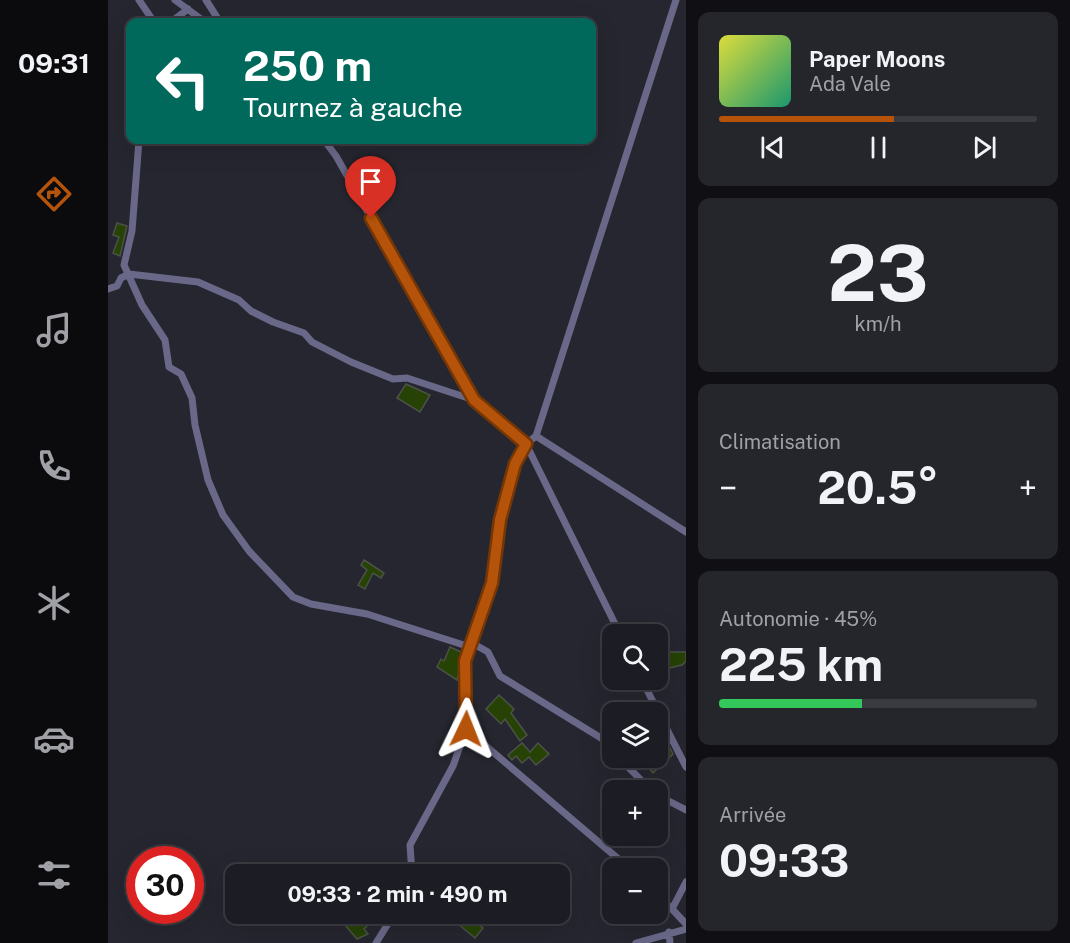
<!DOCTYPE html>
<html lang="fr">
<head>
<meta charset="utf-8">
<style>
  :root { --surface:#1c1c24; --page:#25252c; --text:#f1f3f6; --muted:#a0a1a6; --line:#3a3a41; --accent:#b45309 }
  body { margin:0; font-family:"Public Sans",sans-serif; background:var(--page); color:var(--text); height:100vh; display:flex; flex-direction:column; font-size:22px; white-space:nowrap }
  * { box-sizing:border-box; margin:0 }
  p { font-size:20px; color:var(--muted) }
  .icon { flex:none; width:33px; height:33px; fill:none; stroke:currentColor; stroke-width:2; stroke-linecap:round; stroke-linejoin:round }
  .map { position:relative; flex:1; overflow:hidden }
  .side { display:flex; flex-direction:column; gap:12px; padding:12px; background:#0f0f14; width:384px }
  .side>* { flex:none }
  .hud { position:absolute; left:18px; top:18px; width:470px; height:126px; border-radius:12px; box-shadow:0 6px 24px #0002,0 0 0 2px var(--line); background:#00695c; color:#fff; overflow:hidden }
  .tools { position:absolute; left:494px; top:624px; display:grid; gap:12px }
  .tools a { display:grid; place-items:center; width:66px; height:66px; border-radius:12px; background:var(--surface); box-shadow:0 6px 24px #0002,0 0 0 2px var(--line); font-size:30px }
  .speed { position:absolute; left:18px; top:846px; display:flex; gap:12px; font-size:30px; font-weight:700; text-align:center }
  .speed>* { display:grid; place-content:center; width:78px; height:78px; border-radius:50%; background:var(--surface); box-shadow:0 6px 24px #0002,0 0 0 2px var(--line); line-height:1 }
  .speed .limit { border:9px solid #d22; background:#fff; color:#111 }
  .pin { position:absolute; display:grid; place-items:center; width:51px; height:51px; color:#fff; margin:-62px -26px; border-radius:50% 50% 50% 0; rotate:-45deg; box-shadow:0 0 6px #0007 }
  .pin .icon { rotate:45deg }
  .me { position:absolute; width:66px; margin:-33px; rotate:2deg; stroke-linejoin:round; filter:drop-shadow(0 0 4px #0008) }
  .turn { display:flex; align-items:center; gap:21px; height:126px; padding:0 18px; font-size:27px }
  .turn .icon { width:78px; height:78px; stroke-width:2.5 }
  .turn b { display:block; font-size:42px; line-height:51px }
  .big { font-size:45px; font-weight:700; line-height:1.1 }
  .side .tile { flex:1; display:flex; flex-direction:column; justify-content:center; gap:9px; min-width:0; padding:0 21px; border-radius:12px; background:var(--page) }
  .side .dial { align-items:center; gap:0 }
  .dial b { font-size:78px; line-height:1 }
  .song { display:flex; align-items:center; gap:18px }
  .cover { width:72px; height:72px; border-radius:9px; background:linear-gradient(135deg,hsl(60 70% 55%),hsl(160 70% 35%)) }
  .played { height:6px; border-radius:3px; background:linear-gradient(90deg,var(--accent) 55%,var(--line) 55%) }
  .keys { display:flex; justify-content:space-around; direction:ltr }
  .heat { display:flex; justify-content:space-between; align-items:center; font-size:33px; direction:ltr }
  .charge { height:9px; border-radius:4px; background:linear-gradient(90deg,#34c759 45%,var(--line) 0) }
  .trip { position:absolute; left:117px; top:864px; width:345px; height:60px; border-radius:12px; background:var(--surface); box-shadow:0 6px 24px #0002,0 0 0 2px var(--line); font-weight:700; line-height:60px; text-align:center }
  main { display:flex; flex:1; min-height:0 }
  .tab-bar { display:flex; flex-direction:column; width:108px; justify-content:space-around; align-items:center; background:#0b0b0e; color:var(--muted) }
  .tab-bar .icon { width:42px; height:42px }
  .tab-bar .selected { color:var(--accent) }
  .tab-bar b { font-size:27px; color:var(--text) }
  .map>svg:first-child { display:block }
</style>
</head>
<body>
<main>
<nav class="tab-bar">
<b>09:31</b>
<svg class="icon selected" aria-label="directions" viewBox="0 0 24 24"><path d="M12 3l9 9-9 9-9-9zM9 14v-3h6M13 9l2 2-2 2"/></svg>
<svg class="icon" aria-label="music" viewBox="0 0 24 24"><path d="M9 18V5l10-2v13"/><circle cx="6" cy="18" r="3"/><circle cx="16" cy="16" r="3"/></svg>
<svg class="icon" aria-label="phone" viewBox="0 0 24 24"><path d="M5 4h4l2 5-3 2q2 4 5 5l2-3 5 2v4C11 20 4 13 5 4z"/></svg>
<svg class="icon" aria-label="climate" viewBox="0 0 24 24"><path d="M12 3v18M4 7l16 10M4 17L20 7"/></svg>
<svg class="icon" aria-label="car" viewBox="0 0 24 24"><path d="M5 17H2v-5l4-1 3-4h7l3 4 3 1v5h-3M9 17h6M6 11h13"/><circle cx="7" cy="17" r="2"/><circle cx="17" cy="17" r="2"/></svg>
<svg class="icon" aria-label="filters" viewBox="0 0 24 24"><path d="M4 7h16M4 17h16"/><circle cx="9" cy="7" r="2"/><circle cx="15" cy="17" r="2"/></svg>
</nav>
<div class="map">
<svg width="578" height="943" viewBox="0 0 578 943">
  <rect width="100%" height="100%" fill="#262630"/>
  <path fill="#264205" stroke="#4c5247" stroke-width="1.5" d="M9,223L19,226L12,256L5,253L11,237L5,235Z
    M298,384L322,395L312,412L289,398Z
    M256,560L276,573L273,578L265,573L257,589L250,585L259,570L253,565Z
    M560,646V652H578V661L574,665L557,669L549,674V647Z
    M342,647L355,653L349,680L329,667L333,659L336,661Z
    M391,695L406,709L403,713L419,735L412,741L397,719L393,724L378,709Z
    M414,743L422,752L430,743L441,754L428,765L421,757L414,763L408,756L404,760L400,755Z
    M562,748L565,754L545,773L540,767Z
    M338,914H357L375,928L367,938Z
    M249,915L253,923L261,924L256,929L260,934L249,939L237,925H247Z"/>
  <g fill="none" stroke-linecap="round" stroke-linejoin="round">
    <path stroke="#696888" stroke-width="7" d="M31,0L46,22
      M67,0L97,22
      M98,0L112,22
      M63,22L80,9
      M31,140L24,231L16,265L34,305L57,340L61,367L73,374L84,398L87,425L100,480L115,515L141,551L185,597L203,604L259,614L362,647
      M216,140L228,156L366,400L418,444L512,634
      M0,289L9,286L13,278L21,274L90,282L131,300L143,311L165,322L196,333L204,342L243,362L285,379L299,378L366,400
      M428,436L578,532
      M364,643L380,652L392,676L493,738L504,750
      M534,680L578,767
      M358,729L521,868
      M511,758L543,790
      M549,795L578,810
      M304,874L302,845L345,766L358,729V661L384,583L392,520L407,464L418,444L428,436L568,0
      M578,882L564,909L578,924
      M549,895L564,909
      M561,932L562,943
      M268,943L286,914
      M528,943L578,929"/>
  </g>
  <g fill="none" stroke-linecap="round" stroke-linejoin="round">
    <defs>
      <path id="route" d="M263,218L366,400L418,444L407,464L392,520L384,583L357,661L358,729"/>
    </defs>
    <use href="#route" stroke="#753606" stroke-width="15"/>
    <use href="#route" stroke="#b45309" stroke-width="10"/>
  </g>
</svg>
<div class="tools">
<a><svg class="icon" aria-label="search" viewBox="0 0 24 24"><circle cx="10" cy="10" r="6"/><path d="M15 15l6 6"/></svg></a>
<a><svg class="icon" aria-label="layers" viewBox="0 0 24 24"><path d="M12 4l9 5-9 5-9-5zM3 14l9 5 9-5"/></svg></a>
<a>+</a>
<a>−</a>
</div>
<div class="speed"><div class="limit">30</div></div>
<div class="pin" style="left:263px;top:218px;background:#d93025"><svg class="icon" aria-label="arrive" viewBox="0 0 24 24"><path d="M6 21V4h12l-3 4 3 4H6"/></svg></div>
<svg class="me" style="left:358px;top:729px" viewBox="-20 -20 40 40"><path d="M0-17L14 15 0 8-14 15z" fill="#b45309" stroke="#fff" stroke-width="4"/></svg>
<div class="trip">09:33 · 2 min · 490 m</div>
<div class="hud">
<div class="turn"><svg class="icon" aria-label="left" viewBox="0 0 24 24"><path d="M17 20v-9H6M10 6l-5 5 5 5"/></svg><div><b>250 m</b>Tournez à gauche</div></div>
</div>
</div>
<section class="side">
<div class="tile">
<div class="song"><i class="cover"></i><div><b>Paper Moons</b><p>Ada Vale</p></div></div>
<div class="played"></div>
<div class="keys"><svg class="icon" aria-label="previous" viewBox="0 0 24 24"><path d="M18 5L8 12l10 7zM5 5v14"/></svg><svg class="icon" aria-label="pause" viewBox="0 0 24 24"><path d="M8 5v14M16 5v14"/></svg><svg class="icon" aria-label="next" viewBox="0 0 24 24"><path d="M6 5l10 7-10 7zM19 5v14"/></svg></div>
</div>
<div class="tile dial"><b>23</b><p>km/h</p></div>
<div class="tile"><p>Climatisation</p>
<div class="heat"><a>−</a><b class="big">20.5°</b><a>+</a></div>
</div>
<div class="tile"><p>Autonomie · 45%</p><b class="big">225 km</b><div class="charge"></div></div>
<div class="tile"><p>Arrivée</p><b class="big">09:33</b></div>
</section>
</main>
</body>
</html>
